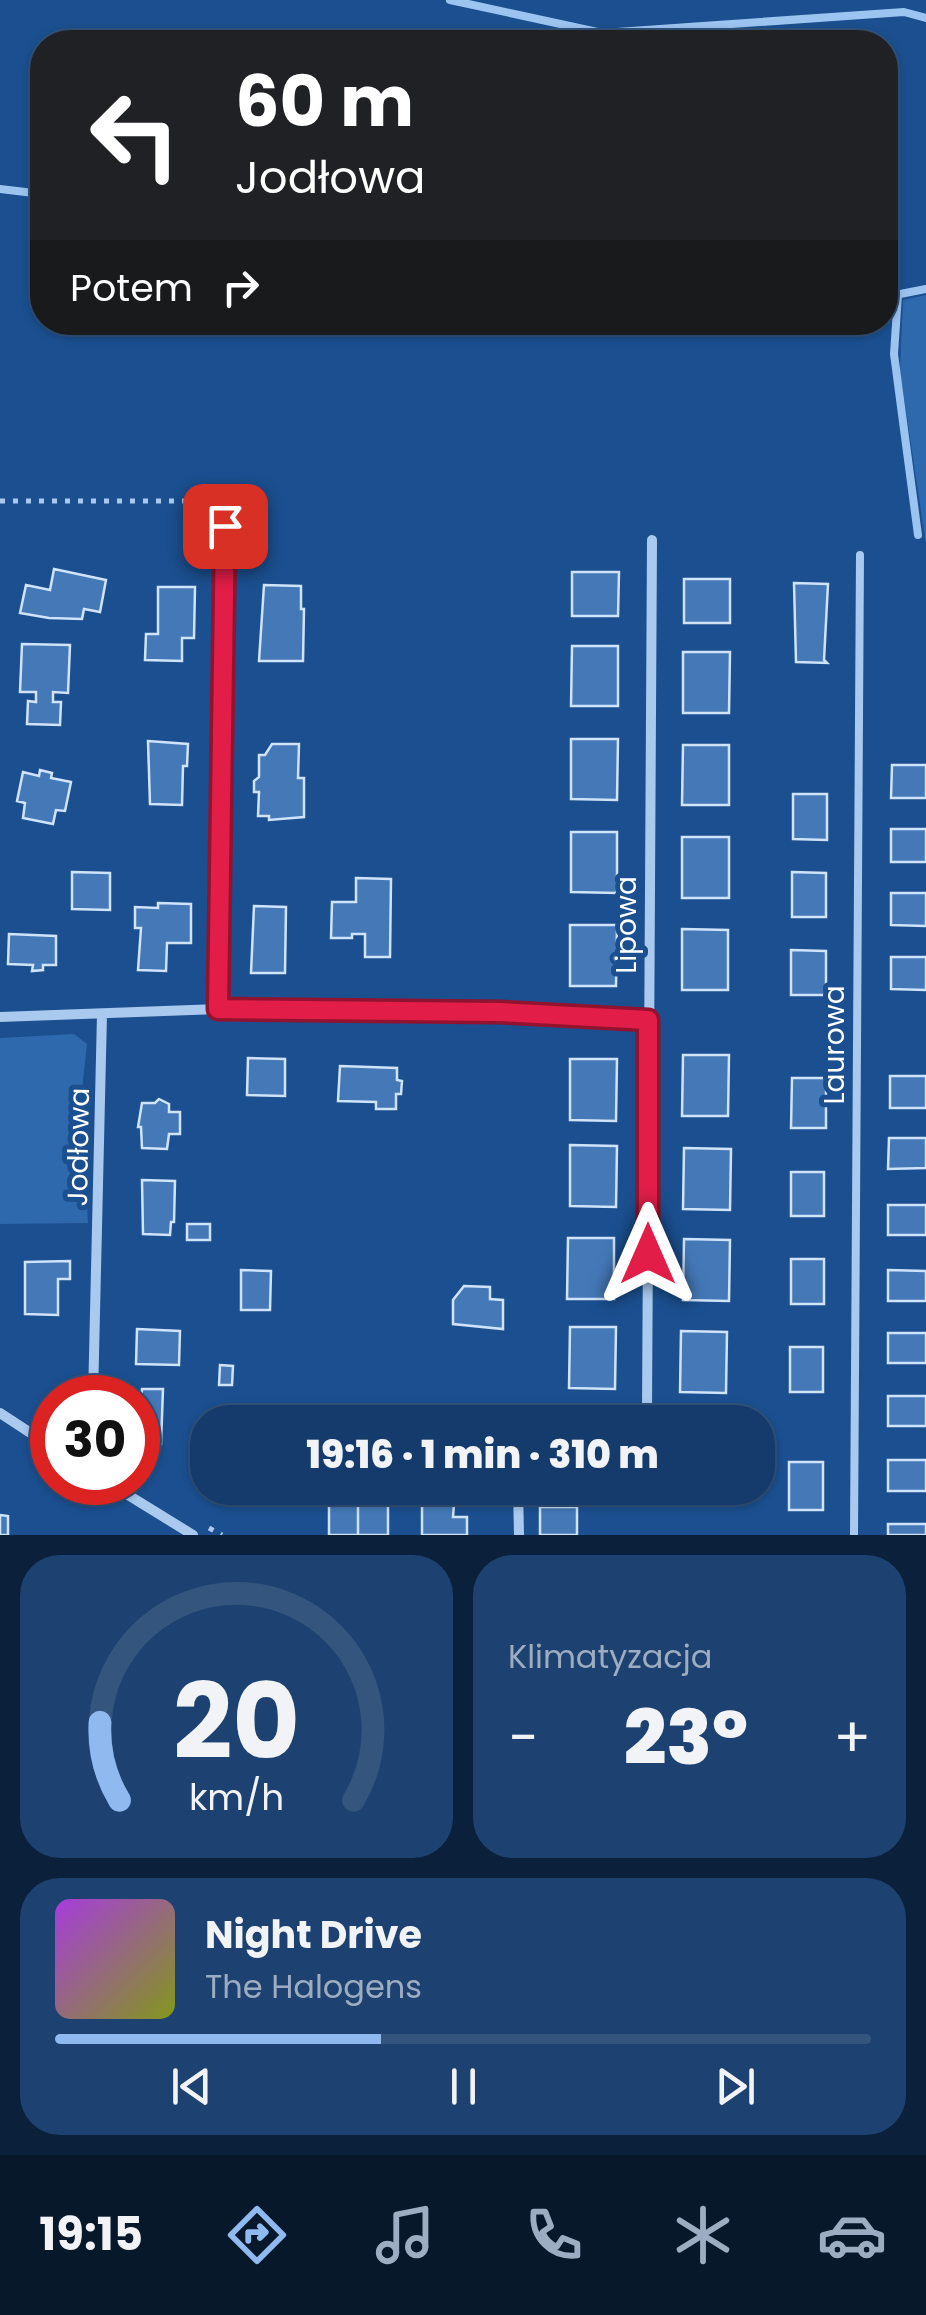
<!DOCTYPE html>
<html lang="pl">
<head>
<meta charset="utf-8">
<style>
  :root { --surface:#143b6b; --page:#1d4271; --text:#f1f3f6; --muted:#9dadc1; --line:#33557e; --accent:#90b9f0 }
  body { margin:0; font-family:Poppins,sans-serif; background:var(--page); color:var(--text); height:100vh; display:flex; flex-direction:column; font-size:38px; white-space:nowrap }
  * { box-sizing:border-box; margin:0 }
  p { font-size:32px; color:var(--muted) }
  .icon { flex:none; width:55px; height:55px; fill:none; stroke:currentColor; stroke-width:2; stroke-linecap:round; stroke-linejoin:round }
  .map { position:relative; height:1535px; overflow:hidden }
  .panel { display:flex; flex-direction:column; gap:20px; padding:20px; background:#0b203b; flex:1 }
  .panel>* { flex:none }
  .banner { position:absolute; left:30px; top:30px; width:868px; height:305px; border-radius:40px; box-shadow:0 2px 8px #0004,0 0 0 2px var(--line); background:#202124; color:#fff; overflow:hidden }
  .speed { position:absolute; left:30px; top:1375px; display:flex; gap:20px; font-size:50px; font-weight:700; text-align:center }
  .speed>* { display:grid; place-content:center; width:130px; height:130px; border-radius:50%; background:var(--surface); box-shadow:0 2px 8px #0004,0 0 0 2px var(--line); line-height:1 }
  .speed .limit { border:15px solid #d22; background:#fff; color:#111 }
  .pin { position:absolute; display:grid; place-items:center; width:85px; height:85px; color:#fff; margin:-42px; border-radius:20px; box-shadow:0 5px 15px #0006 }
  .me { position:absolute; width:110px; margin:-55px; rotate:0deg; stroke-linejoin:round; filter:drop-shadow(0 0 8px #0008) }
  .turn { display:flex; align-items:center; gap:35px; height:210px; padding:0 40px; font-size:45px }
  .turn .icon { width:130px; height:130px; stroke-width:2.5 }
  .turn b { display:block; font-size:70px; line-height:85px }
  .then { display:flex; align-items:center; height:95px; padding:0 40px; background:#0003; gap:20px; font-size:38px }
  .big { font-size:75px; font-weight:800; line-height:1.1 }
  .panel .tile { flex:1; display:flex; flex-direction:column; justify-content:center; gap:15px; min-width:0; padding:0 35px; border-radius:40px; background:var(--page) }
  .panel .dial { align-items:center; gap:0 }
  .dial svg { height:260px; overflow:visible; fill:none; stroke:var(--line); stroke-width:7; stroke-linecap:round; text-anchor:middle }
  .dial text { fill:var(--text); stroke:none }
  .song { display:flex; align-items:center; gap:30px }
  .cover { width:120px; height:120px; border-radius:15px; background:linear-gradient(135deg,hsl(280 70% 55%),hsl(70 70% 35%)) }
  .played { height:10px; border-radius:5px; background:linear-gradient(90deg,var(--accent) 40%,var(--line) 40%) }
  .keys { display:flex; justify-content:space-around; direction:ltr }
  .heat { display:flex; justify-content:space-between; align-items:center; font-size:55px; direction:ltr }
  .panel .tiles { flex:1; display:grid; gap:20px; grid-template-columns:1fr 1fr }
  .tile:last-child { grid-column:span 2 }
  .trip { position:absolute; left:190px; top:1405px; width:585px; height:100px; border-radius:40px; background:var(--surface); box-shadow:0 2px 8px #0004,0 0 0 2px var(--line); font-weight:800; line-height:100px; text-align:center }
  .dock { display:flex; height:160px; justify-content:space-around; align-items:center; background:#08182b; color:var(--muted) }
  .dock .icon { width:70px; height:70px }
  .dock .on { color:var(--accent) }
  .dock b { font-size:45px; color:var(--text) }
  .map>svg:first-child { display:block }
</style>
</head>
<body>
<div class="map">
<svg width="926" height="1535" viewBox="0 0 926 1535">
  <rect width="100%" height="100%" fill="#1b4f8f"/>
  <path fill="#2e69ad" d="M926,295V544L900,371L903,300Z
    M74,1034L87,1044L81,1099L88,1223L0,1224V1038Z"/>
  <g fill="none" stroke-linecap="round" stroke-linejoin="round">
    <path stroke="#9cc4f0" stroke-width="8" d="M450,0L602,33L904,12L926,18
      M0,189L42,194
      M898,294L894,354L918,535
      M885,297L926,289"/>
  </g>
  <path fill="#4478b7" stroke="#cfe3fa" stroke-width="2.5" d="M54,569L106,580L100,612L84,609L82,619L49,618L20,613L26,585L50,590Z
    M572,572H619L618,616H572Z
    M684,579H730V623H684Z
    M794,583L828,584L824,660L827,663L796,662Z
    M264,585L301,586V609H304L303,661H259Z
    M158,587H195L194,638H182V661L145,660L146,634H158Z
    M22,644L70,645L68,693L53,692V702H61L60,725L27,724L28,701L36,702V692H20Z
    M572,646H618V706H571Z
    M683,652H730L729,713H683Z
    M571,739H618L617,800L571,799Z
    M148,741L188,744L187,766H183L182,805L150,804Z
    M272,744H299L298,778H304V817L269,820V816H258L259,792H254V781L259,777V755H265Z
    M683,745H729V805H682Z
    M892,765H926V798H891Z
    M40,770L52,773L51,778L71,782L65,811L56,810L53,824L23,818L25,803L17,801L23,772L39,776Z
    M793,794H827V840L793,839Z
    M891,829H926V862H891Z
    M571,832H617V893L571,892Z
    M682,837H729V898H682Z
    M72,872L110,873V910L72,909Z
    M792,872L826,873V917H792Z
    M356,878L391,879L390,957H365V934H352V938H331L332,902H356Z
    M891,893H926V926L891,925Z
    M158,903L191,904V943H167L166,971L138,970L141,928H135V907L158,908Z
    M254,906L286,907L285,973H251Z
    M570,925H617L616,986H570Z
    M682,929L728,930V990H682Z
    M9,934L56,936V965H43V970L32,971L33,965L8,964Z
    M791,950L826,951V995H791Z
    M891,957H926V990L891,989Z
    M683,1055H729L728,1116H682Z
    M248,1058L285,1059V1096L247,1095Z
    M570,1059H617L616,1121L570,1120Z
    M340,1066L397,1068V1080L402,1081L401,1094H396V1109H376V1102L338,1101Z
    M890,1076H926V1108H890Z
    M792,1078H826V1128H791Z
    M159,1099L169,1104V1112H180V1134H169L167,1149L142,1148L141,1127H138L142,1103H155Z
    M889,1138H926V1168L888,1169Z
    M570,1145L617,1146L616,1207L570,1206Z
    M684,1148L731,1149L730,1210L683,1209Z
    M791,1172H824V1216H791Z
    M142,1180L175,1181L174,1222H171L170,1235L143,1234Z
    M888,1205H926V1235H888Z
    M187,1224H210V1240H187Z
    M568,1238H614V1299H567Z
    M684,1239L730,1240L729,1301L683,1300Z
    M791,1259H824V1304H791Z
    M70,1261V1279H58V1315L25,1314V1262Z
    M241,1270L271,1271L270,1310H241Z
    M888,1270L926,1271V1301H888Z
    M464,1286L490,1287V1299L503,1300V1329L453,1324V1300Z
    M570,1327H616L615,1389L569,1388Z
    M137,1329L180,1331L179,1365L136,1364Z
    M681,1331L727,1332L726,1393L680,1392Z
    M888,1333H926V1363H888Z
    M790,1347H823V1392H790Z
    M220,1365L233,1366L232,1385H219Z
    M108,1382L120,1383L118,1398H107Z
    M142,1389H163L161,1444L148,1443V1437L138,1436V1401L141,1402Z
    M888,1396H926V1426H888Z
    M888,1460H926V1491H888Z
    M789,1462H823V1510H789Z
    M329,1494H358V1535H329Z
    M358,1494H388V1535H358Z
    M422,1504H454L453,1517H467V1535H422Z
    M540,1507H577V1535H540Z
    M0,1515L8,1516V1535H0Z
    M888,1524H926V1535H888Z"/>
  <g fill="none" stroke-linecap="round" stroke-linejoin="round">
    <path stroke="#a9c9ee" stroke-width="5" stroke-dasharray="5 8" stroke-linecap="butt" d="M0,501H210L223,510
      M209,1528L222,1535"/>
    <path stroke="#a9c9ee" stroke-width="8" d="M854,1535L860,555"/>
    <path stroke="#a9c9ee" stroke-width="10" d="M219,1009L225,526
      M0,1017L219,1009L500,1012L648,1020
      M93,1398L102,1014
      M0,1413L52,1447
      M519,1422L522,1408L647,1411L652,540
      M107,1482L193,1535
      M518,1488L519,1535"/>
  </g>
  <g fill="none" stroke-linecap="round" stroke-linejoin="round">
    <defs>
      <path id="route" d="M225,526L218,1009L500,1012L648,1020V1254"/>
    </defs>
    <use href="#route" stroke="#92132f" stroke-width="25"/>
    <use href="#route" stroke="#e11d48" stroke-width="18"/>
  </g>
  <g text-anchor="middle" stroke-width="10" stroke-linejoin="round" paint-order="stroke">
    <g font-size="28" fill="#fff" stroke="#1b4f8f">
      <text transform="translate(626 925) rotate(-90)" y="10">Lipowa</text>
      <text transform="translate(834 1045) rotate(-90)" y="10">Laurowa</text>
      <text transform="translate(78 1147) rotate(-89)" y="10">Jodłowa</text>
    </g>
  </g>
</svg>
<div class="speed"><div class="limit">30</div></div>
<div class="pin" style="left:225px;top:526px;background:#d93025"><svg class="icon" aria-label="arrive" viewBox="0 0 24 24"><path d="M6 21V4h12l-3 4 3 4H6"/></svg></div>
<svg class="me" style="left:648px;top:1254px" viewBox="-20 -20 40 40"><path d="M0-17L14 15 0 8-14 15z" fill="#e11d48" stroke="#fff" stroke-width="4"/></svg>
<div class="trip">19:16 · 1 min · 310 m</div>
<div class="banner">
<div class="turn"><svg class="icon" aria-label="left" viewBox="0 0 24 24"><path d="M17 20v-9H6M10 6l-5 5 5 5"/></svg><div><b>60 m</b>Jodłowa</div></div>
<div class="then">Potem<svg class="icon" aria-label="right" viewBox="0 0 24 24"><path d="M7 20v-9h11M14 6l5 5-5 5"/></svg></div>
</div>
</div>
<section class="panel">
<div class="tiles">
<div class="tile dial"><svg viewBox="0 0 100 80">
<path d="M14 69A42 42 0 1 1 86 69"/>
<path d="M14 69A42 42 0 0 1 8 45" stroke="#90b9f0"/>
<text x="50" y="56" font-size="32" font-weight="700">20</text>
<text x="50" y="72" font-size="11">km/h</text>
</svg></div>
<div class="tile"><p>Klimatyzacja</p>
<div class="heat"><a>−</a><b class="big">23°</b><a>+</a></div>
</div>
<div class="tile">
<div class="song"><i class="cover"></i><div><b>Night Drive</b><p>The Halogens</p></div></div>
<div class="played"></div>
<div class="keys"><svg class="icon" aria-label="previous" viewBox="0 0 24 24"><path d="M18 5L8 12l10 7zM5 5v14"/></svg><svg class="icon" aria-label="pause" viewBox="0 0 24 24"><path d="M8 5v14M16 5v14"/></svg><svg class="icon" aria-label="next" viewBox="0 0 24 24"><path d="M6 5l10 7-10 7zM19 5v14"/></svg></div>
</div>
</div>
</section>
<nav class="dock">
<b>19:15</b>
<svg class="icon on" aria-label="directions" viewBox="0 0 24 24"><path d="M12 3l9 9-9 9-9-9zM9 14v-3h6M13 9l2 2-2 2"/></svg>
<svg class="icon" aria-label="music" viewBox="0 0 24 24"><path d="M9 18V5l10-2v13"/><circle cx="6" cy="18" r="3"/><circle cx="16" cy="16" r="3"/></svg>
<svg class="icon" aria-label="phone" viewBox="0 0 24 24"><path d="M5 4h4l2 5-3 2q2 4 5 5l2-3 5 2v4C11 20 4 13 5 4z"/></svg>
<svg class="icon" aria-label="climate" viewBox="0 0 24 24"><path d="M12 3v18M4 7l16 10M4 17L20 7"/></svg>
<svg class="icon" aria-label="car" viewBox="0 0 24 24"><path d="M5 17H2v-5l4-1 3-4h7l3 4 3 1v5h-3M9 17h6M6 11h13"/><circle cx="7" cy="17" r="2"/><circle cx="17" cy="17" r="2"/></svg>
</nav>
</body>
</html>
